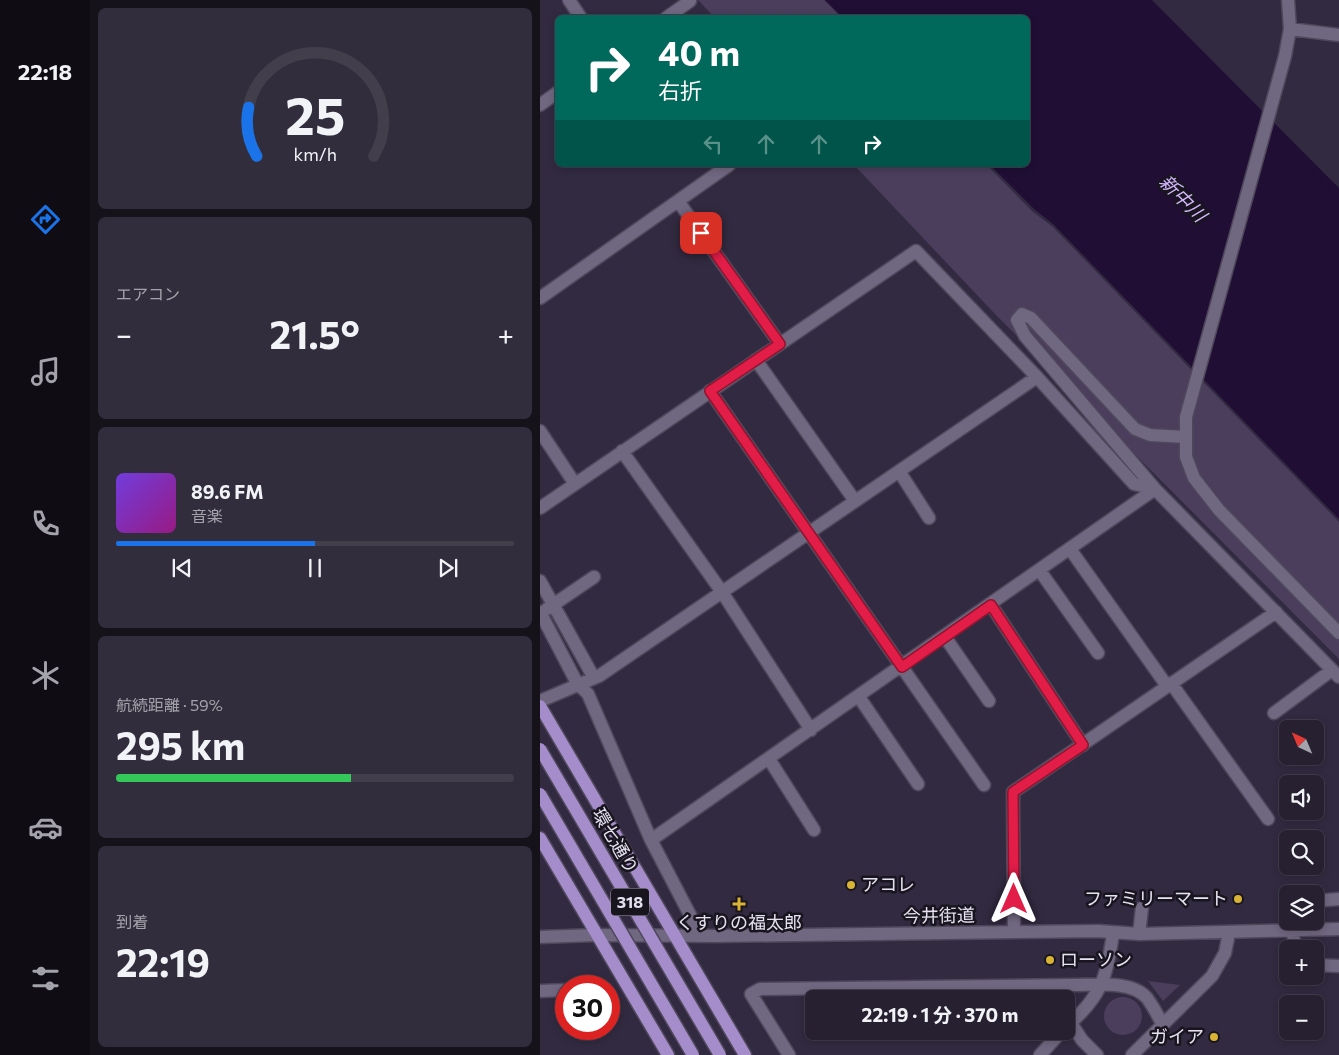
<!DOCTYPE html>
<html lang="ja">
<head>
<meta charset="utf-8">
<style>
  :root { --surface:#262030; --page:#322d3c; --text:#f1f3f6; --muted:#a4a3ab; --line:#423e4c; --accent:#1a73e8 }
  body { margin:0; font-family:Commissioner,"Noto Sans JP",sans-serif; background:var(--page); color:var(--text); height:100vh; display:flex; flex-direction:column; font-size:19px; white-space:nowrap }
  * { box-sizing:border-box; margin:0 }
  p { font-size:16px; color:var(--muted) }
  .icon { flex:none; width:28px; height:28px; fill:none; stroke:currentColor; stroke-width:2; stroke-linecap:round; stroke-linejoin:round }
  .map { position:relative; flex:1; overflow:hidden }
  .side { display:flex; flex-direction:column; gap:8px; padding:8px; background:#15121a; width:450px }
  .side>* { flex:none }
  .banner { position:absolute; left:15px; top:15px; width:475px; height:152px; border-radius:8px; box-shadow:0 2px 8px #0003,0 0 0 1px var(--line); background:#00695c; color:#fff; overflow:hidden }
  .needle { width:32px; rotate:316deg }
  .tools { position:absolute; left:739px; top:720px; display:grid; gap:10px }
  .tools a { display:grid; place-items:center; width:45px; height:45px; border-radius:8px; background:var(--surface); box-shadow:0 2px 8px #0003,0 0 0 1px var(--line); font-size:25px }
  .speed { position:absolute; left:15px; top:975px; display:flex; gap:10px; font-size:25px; font-weight:700; text-align:center }
  .speed>* { display:grid; place-content:center; width:65px; height:65px; border-radius:50%; background:var(--surface); box-shadow:0 2px 8px #0003,0 0 0 1px var(--line); line-height:1 }
  .speed .limit { border:8px solid #d22; background:#fff; color:#111 }
  .pin { position:absolute; display:grid; place-items:center; width:42px; height:42px; color:#fff; margin:-21px; border-radius:10px; box-shadow:0 2px 8px #0006 }
  .me { position:absolute; width:55px; margin:-28px; rotate:0deg; stroke-linejoin:round; filter:drop-shadow(0 0 4px #0008) }
  .turn { display:flex; align-items:center; gap:18px; height:105px; padding:0 20px; font-size:22px }
  .turn .icon { width:65px; height:65px; stroke-width:2.5 }
  .turn b { display:block; font-size:35px; line-height:42px }
  .lanes { display:flex; align-items:center; height:48px; padding:0 20px; background:#0003; justify-content:center; gap:25px; direction:ltr }
  .lanes .off { opacity:.35 }
  .big { font-size:38px; font-weight:700; line-height:1.1 }
  .side .widget { flex:1; display:flex; flex-direction:column; justify-content:center; gap:8px; min-width:0; padding:0 18px; border-radius:8px; background:var(--page) }
  .side .dial { align-items:center; gap:0 }
  .dial svg { height:130px; overflow:visible; fill:none; stroke:var(--line); stroke-width:7; stroke-linecap:round; text-anchor:middle }
  .dial text { fill:var(--text); stroke:none }
  .song { display:flex; align-items:center; gap:15px }
  .cover { width:60px; height:60px; border-radius:8px; background:linear-gradient(135deg,hsl(260 70% 55%),hsl(310 70% 35%)) }
  .played { height:5px; border-radius:2px; background:linear-gradient(90deg,var(--accent) 50%,var(--line) 50%) }
  .keys { display:flex; justify-content:space-around; direction:ltr }
  .heat { display:flex; justify-content:space-between; align-items:center; font-size:28px; direction:ltr }
  .charge { height:8px; border-radius:4px; background:linear-gradient(90deg,#34c759 59%,var(--line) 0) }
  .trip { position:absolute; left:265px; top:990px; width:270px; height:50px; border-radius:8px; background:var(--surface); box-shadow:0 2px 8px #0003,0 0 0 1px var(--line); font-weight:700; line-height:50px; text-align:center }
  main { display:flex; flex:1; min-height:0 }
  .menu { display:flex; flex-direction:column; width:90px; justify-content:space-around; align-items:center; background:#0f0d13; color:var(--muted) }
  .menu .icon { width:35px; height:35px }
  .menu .on { color:var(--accent) }
  .menu b { font-size:22px; color:var(--text) }
  .map>svg:first-child { display:block }
</style>
</head>
<body>
<main>
<nav class="menu">
<b>22:18</b>
<svg class="icon on" aria-label="directions" viewBox="0 0 24 24"><path d="M12 3l9 9-9 9-9-9zM9 14v-3h6M13 9l2 2-2 2"/></svg>
<svg class="icon" aria-label="music" viewBox="0 0 24 24"><path d="M9 18V5l10-2v13"/><circle cx="6" cy="18" r="3"/><circle cx="16" cy="16" r="3"/></svg>
<svg class="icon" aria-label="phone" viewBox="0 0 24 24"><path d="M5 4h4l2 5-3 2q2 4 5 5l2-3 5 2v4C11 20 4 13 5 4z"/></svg>
<svg class="icon" aria-label="climate" viewBox="0 0 24 24"><path d="M12 3v18M4 7l16 10M4 17L20 7"/></svg>
<svg class="icon" aria-label="car" viewBox="0 0 24 24"><path d="M5 17H2v-5l4-1 3-4h7l3 4 3 1v5h-3M9 17h6M6 11h13"/><circle cx="7" cy="17" r="2"/><circle cx="17" cy="17" r="2"/></svg>
<svg class="icon" aria-label="filters" viewBox="0 0 24 24"><path d="M4 7h16M4 17h16"/><circle cx="9" cy="7" r="2"/><circle cx="15" cy="17" r="2"/></svg>
</nav>
<section class="side">
<div class="widget dial"><svg viewBox="0 0 100 80">
<path d="M14 69A42 42 0 1 1 86 69"/>
<path d="M14 69A42 42 0 0 1 9 39" stroke="#1a73e8"/>
<text x="50" y="56" font-size="32" font-weight="700">25</text>
<text x="50" y="72" font-size="11">km/h</text>
</svg></div>
<div class="widget"><p>エアコン</p>
<div class="heat"><a>−</a><b class="big">21.5°</b><a>+</a></div>
</div>
<div class="widget">
<div class="song"><i class="cover"></i><div><b>89.6 FM</b><p>音楽</p></div></div>
<div class="played"></div>
<div class="keys"><svg class="icon" aria-label="previous" viewBox="0 0 24 24"><path d="M18 5L8 12l10 7zM5 5v14"/></svg><svg class="icon" aria-label="pause" viewBox="0 0 24 24"><path d="M8 5v14M16 5v14"/></svg><svg class="icon" aria-label="next" viewBox="0 0 24 24"><path d="M6 5l10 7-10 7zM19 5v14"/></svg></div>
</div>
<div class="widget"><p>航続距離 · 59%</p><b class="big">295 km</b><div class="charge"></div></div>
<div class="widget"><p>到着</p><b class="big">22:19</b></div>
</section>
<div class="map">
<svg width="799" height="1055" viewBox="0 0 799 1055">
  <rect width="100%" height="100%" fill="#322a40"/>
  <path fill="#4a3e5c" d="M158,0H284L301,17H174Z
    M314,165H447L492,211L513,227L799,522V659L455,314Z
    M608,981L640,985L623,1001Z
    M564 1016a19 19 0 1 1 38 0a19 19 0 1 1-38 0Z"/>
  <path fill="#200e35" d="M285,0H612L799,188V519L513,224L494,209L450,165H488V18L302,17Z"/>
  <g fill="none" stroke-linecap="round" stroke-linejoin="round">
    <defs>
      <path id="minor" d="M29,0L41,18
        M748,0L750,29L745,56L646,417V457L654,478L679,510L799,633
        M126,18L150,1
        M750,29L799,35
        M0,105L18,92
        M138,201L240,344
        M0,298L189,165
        M216,360L315,501
        M170,391L444,785
        M0,431L35,484
        M645,437L610,435L595,429L491,318L482,314L477,320L485,336L615,489L799,677
        M82,451L182,592L271,730
        M359,471L389,518
        M0,508L376,251L497,377L594,484L615,489
        M530,549L627,686
        M500,571L558,653
        M0,581L54,678
        M451,605L543,745
        M7,609L54,577
        M0,612L37,683L48,694L111,840L161,936
        M405,637L449,701
        M631,683L728,819
        M319,697L378,784
        M0,701L59,676L497,377
        M734,713L792,670
        M229,759L274,830
        M111,840L615,489
        M775,901L799,899
        M756,925L752,930L756,949
        M474,932L473,792L736,612
        M599,934L602,908
        M0,937L56,935L176,936L558,931L599,934L799,929
        M775,965L799,966
        M0,991L26,990
        M531,1023L542,1040L557,1055
        M526,1027C561,997 567,978 573,933
        M249,1055L211,994L220,989L532,985C554,985 592,980 607,998C613,1006 618,1016 623,1025
        M500,1055L522,1031
        M592,1055L672,976L685,953L689,933"/>
      <path id="major" d="M0,706L205,1055
        M0,838L128,1055"/>
    </defs>
    <use href="#minor" stroke="#4f485b" stroke-width="15"/>
    <use href="#major" stroke="#4f485b" stroke-width="15"/>
    <use href="#minor" stroke="#706780" stroke-width="12"/>
    <use href="#major" stroke="#a58dcb" stroke-width="12"/>
    <defs>
      <path id="major-bridge" d="M0,749L180,1055
        M0,794L153,1055"/>
    </defs>
    <use href="#major-bridge" stroke="#4f485b" stroke-width="15" stroke-linecap="butt"/>
    <use href="#major-bridge" stroke="#a58dcb" stroke-width="12"/>
  </g>
  <g fill="none" stroke-linecap="round" stroke-linejoin="round">
    <defs>
      <path id="route" d="M161,233L240,344L170,391L362,667L451,605L543,745L473,792L474,899"/>
    </defs>
    <use href="#route" stroke="#92132f" stroke-width="12"/>
    <use href="#route" stroke="#e11d48" stroke-width="9"/>
  </g>
  <g fill="#d9b334" stroke="#18151f" stroke-width="2">
    <circle cx="311" cy="885" r="5"/>
    <circle cx="698" cy="899" r="5"/>
    <path d="M196.5 896.5h5v5h5v5h-5v5h-5v-5h-5v-5h5z"/>
    <circle cx="510" cy="960" r="5"/>
    <circle cx="674" cy="1037" r="5"/>
  </g>
  <g text-anchor="middle" stroke-width="5" stroke-linejoin="round" paint-order="stroke">
    <rect fill="#18151f" stroke="#a8a4b1" stroke-width="1" x="71" y="888.5" width="38" height="27" rx="4"/>
    <g font-size="16" font-weight="bold" fill="#e6e1f0">
      <text x="90" y="908">318</text>
    </g>
    <g font-size="18" fill="#e6e1f0" stroke="#18151f">
      <text transform="translate(75 841) rotate(60)" y="6">環七通り</text>
      <text transform="translate(399 916) rotate(-1)" y="6">今井街道</text>
    </g>
    <g font-size="18" fill="#e6e1f0" stroke="#18151f" text-anchor="start">
      <text x="321" y="891">アコレ</text>
      <text x="688" y="905" text-anchor="end">ファミリーマート</text>
      <text x="199" y="929" text-anchor="middle">くすりの福太郎</text>
      <text x="520" y="966">ローソン</text>
      <text x="664" y="1043" text-anchor="end">ガイア</text>
    </g>
    <g font-size="19" font-style="italic" fill="#d2b6fe" stroke="#18151f">
      <text transform="translate(643 198) rotate(45)" y="7">新中川</text>
    </g>
  </g>
</svg>
<div class="tools">
<a><svg class="needle" viewBox="-14 -14 28 28"><path d="M0-13l5 13h-10z" fill="#e53935"/><path d="M0 13l5-13h-10z" fill="#a4a3ab"/></svg></a>
<a><svg class="icon" aria-label="sound" viewBox="0 0 24 24"><path d="M4 9h4l5-4v14l-5-4H4zM17 9q2 3 0 6"/></svg></a>
<a><svg class="icon" aria-label="search" viewBox="0 0 24 24"><circle cx="10" cy="10" r="6"/><path d="M15 15l6 6"/></svg></a>
<a><svg class="icon" aria-label="layers" viewBox="0 0 24 24"><path d="M12 4l9 5-9 5-9-5zM3 14l9 5 9-5"/></svg></a>
<a>+</a>
<a>−</a>
</div>
<div class="speed"><div class="limit">30</div></div>
<div class="pin" style="left:161px;top:233px;background:#d93025"><svg class="icon" aria-label="arrive" viewBox="0 0 24 24"><path d="M6 21V4h12l-3 4 3 4H6"/></svg></div>
<svg class="me" style="left:474px;top:899px" viewBox="-20 -20 40 40"><path d="M0-17L14 15 0 8-14 15z" fill="#e11d48" stroke="#fff" stroke-width="4"/></svg>
<div class="trip">22:19 · 1 分 · 370 m</div>
<div class="banner">
<div class="turn"><svg class="icon" aria-label="right" viewBox="0 0 24 24"><path d="M7 20v-9h11M14 6l5 5-5 5"/></svg><div><b>40 m</b>右折</div></div>
<div class="lanes"><svg class="icon off" aria-label="left" viewBox="0 0 24 24"><path d="M17 20v-9H6M10 6l-5 5 5 5"/></svg><svg class="icon off" aria-label="ahead" viewBox="0 0 24 24"><path d="M12 20V5M6 11l6-6 6 6"/></svg><svg class="icon off" aria-label="ahead" viewBox="0 0 24 24"><path d="M12 20V5M6 11l6-6 6 6"/></svg><svg class="icon" aria-label="right" viewBox="0 0 24 24"><path d="M7 20v-9h11M14 6l5 5-5 5"/></svg></div>
</div>
</div>
</main>
</body>
</html>
